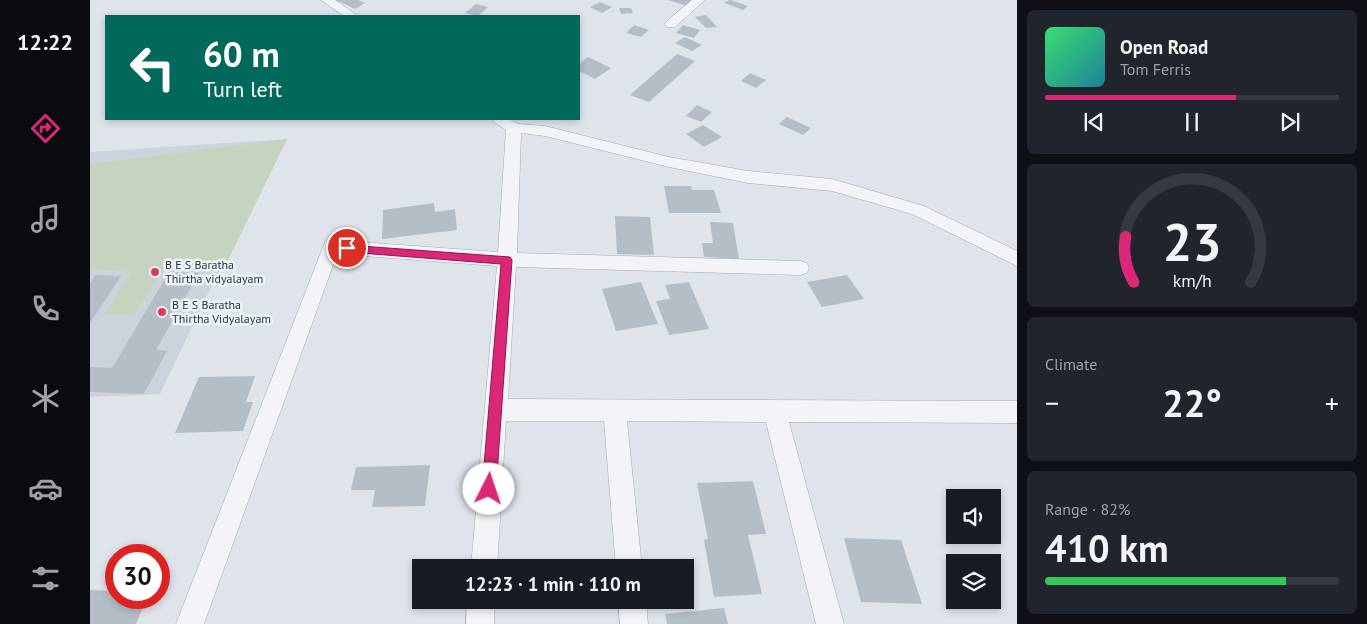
<!DOCTYPE html>
<html lang="en">
<head>
<meta charset="utf-8">
<style>
  :root { --surface:#171b24; --page:#20242c; --text:#f1f3f6; --muted:#9ea1a6; --line:#363941; --accent:#db2777 }
  body { margin:0; font-family:"PT Sans",sans-serif; background:var(--page); color:var(--text); height:100vh; display:flex; flex-direction:column; font-size:19px; white-space:nowrap }
  * { box-sizing:border-box; margin:0 }
  p { font-size:16px; color:var(--muted) }
  .icon { flex:none; width:28px; height:28px; fill:none; stroke:currentColor; stroke-width:2; stroke-linecap:round; stroke-linejoin:round }
  .map { position:relative; flex:1; overflow:hidden }
  .side { display:flex; flex-direction:column; gap:10px; padding:10px; background:#0d0f14; width:350px }
  .side>* { flex:none }
  .hud { position:absolute; left:15px; top:15px; width:475px; height:105px; border-radius:0px; box-shadow:0 2px 8px #0003; background:#00695c; color:#fff; overflow:hidden }
  .tools { position:absolute; left:856px; top:489px; display:grid; gap:10px }
  .tools a { display:grid; place-items:center; width:55px; height:55px; border-radius:0px; background:var(--surface); box-shadow:0 2px 8px #0003; font-size:25px }
  .speed { position:absolute; left:15px; top:544px; display:flex; gap:10px; font-size:25px; font-weight:700; text-align:center }
  .speed>* { display:grid; place-content:center; width:65px; height:65px; border-radius:50%; background:var(--surface); box-shadow:0 2px 8px #0003; line-height:1 }
  .speed .limit { border:8px solid #d22; background:#fff; color:#111 }
  .pin { position:absolute; display:grid; place-items:center; width:42px; height:42px; color:#fff; margin:-21px; border:2px solid #fff; border-radius:50%; box-shadow:0 1px 5px #0007 }
  .me { position:absolute; width:55px; margin:-28px; rotate:4deg; stroke-linejoin:round; filter:drop-shadow(0 0 4px #0008) }
  .turn { display:flex; align-items:center; gap:18px; height:105px; padding:0 15px; font-size:22px }
  .turn .icon { width:65px; height:65px; stroke-width:2.5 }
  .turn b { display:block; font-size:35px; line-height:42px }
  .big { font-size:38px; font-weight:700; line-height:1.1 }
  .side .widget { flex:1; display:flex; flex-direction:column; justify-content:center; gap:8px; min-width:0; padding:0 18px; border-radius:8px; background:var(--page) }
  .side .dial { align-items:center; gap:0 }
  .dial svg { height:130px; overflow:visible; fill:none; stroke:var(--line); stroke-width:7; stroke-linecap:round; text-anchor:middle }
  .dial text { fill:var(--text); stroke:none }
  .song { display:flex; align-items:center; gap:15px }
  .cover { width:60px; height:60px; border-radius:8px; background:linear-gradient(135deg,hsl(140 70% 55%),hsl(190 70% 35%)) }
  .played { height:5px; border-radius:2px; background:linear-gradient(90deg,var(--accent) 65%,var(--line) 65%) }
  .keys { display:flex; justify-content:space-around; direction:ltr }
  .heat { display:flex; justify-content:space-between; align-items:center; font-size:28px; direction:ltr }
  .charge { height:8px; border-radius:4px; background:linear-gradient(90deg,#34c759 82%,var(--line) 0) }
  .trip { position:absolute; left:322px; top:559px; width:282px; height:50px; border-radius:0px; background:var(--surface); box-shadow:0 2px 8px #0003; font-weight:700; line-height:50px; text-align:center }
  main { display:flex; flex:1; min-height:0 }
  .dock { display:flex; flex-direction:column; width:90px; justify-content:space-around; align-items:center; background:#090b0e; color:var(--muted) }
  .dock .icon { width:35px; height:35px }
  .dock .current { color:var(--accent) }
  .dock b { font-size:22px; color:var(--text) }
  .map>svg:first-child { display:block }
</style>
</head>
<body>
<main>
<nav class="dock">
<b>12:22</b>
<svg class="icon current" aria-label="directions" viewBox="0 0 24 24"><path d="M12 3l9 9-9 9-9-9zM9 14v-3h6M13 9l2 2-2 2"/></svg>
<svg class="icon" aria-label="music" viewBox="0 0 24 24"><path d="M9 18V5l10-2v13"/><circle cx="6" cy="18" r="3"/><circle cx="16" cy="16" r="3"/></svg>
<svg class="icon" aria-label="phone" viewBox="0 0 24 24"><path d="M5 4h4l2 5-3 2q2 4 5 5l2-3 5 2v4C11 20 4 13 5 4z"/></svg>
<svg class="icon" aria-label="climate" viewBox="0 0 24 24"><path d="M12 3v18M4 7l16 10M4 17L20 7"/></svg>
<svg class="icon" aria-label="car" viewBox="0 0 24 24"><path d="M5 17H2v-5l4-1 3-4h7l3 4 3 1v5h-3M9 17h6M6 11h13"/><circle cx="7" cy="17" r="2"/><circle cx="17" cy="17" r="2"/></svg>
<svg class="icon" aria-label="filters" viewBox="0 0 24 24"><path d="M4 7h16M4 17h16"/><circle cx="9" cy="7" r="2"/><circle cx="15" cy="17" r="2"/></svg>
</nav>
<div class="map">
<svg width="927" height="624" viewBox="0 0 927 624">
  <rect width="100%" height="100%" fill="#dee4e9"/>
  <path fill="#ccd3dc" d="M197,139L135,266L126,277L70,394L0,397V152Z"/>
  <path fill="#c6d4bf" d="M197,139L135,266L74,268L45,314L14,315L41,272L1,269L0,271V164Z"/>
  <path fill="#b5bec7" d="M245,0H268L275,3L265,9Z
    M578,0H604L597,6Z
    M639,0H641L658,6L653,10L634,3Z
    M510,2L522,7L512,13L500,7Z
    M386,4L398,7L388,16L375,13Z
    M529,8H541L543,13L531,14Z
    M616,15L627,27L616,28L605,17Z
    M544,25L559,30L551,37L536,33Z
    M593,25L610,30L604,38L586,33Z
    M595,37L612,45L602,51L585,43Z
    M587,54L605,61L559,102L540,95Z
    M498,57L521,68L505,79L489,71V64Z
    M660,73L676,80L666,88L651,81Z
    M607,105L622,112L611,122L596,116Z
    M697,117L721,128L713,135L689,124Z
    M613,125L632,137L614,147L596,134Z
    M574,186H601L602,190H624L631,213H579Z
    M344,203L345,212L365,209L367,230L292,239L293,210Z
    M525,216L560,217L564,255L527,254Z
    M620,222L643,223L649,259L614,257L612,243H623Z
    M79,272L109,273L66,350L77,351L54,394L0,392V367L22,368Z
    M5,275L31,276L0,323V283Z
    M757,275L774,299L732,307L717,282Z
    M551,282L568,324L526,331L512,289Z
    M599,282L619,329L579,335L566,301L580,299L575,285Z
    M165,376L156,402H163L153,431L85,433L109,377Z
    M340,465L335,506L282,507L285,490H261L266,467Z
    M663,481L676,534L658,535L672,594L624,597L614,540L618,539L607,483Z
    M754,538L811,540L832,604L771,602Z
    M0,590L26,591V598H57L46,624H0Z
    M634,608L638,624H577L575,614Z"/>
  <g fill="none" stroke-linecap="round" stroke-linejoin="round">
    <defs>
      <path id="street" d="M231,0H245L268,16H254Z
        M602,0H615L585,27H577L575,24L577,21Z
        M402,119H419L428,124L455,126L579,157L658,171L742,179L834,206L927,251V266L822,214L742,191L658,183L579,167L455,136L431,133L427,253L710,261L717,263L719,268L717,273L710,275L426,267L418,399L927,401V423L699,422L754,624H726L676,422L537,421L552,568H526L514,421H416L407,568H381L407,266L247,254L114,624H86L235,242L241,240L408,252L416,130L404,122Z
        M377,600H405L404,624H376Z
        M528,600H556L558,624H530Z"/>
    </defs>
    <use href="#street" stroke="#a3abb4" stroke-width="1"/>
    <use href="#street" fill="#f2f4f7" fill-rule="evenodd"/>
  </g>
  <path fill="#db2777" stroke="#8e194d" d="M257,245L420,257L422,260L406,489L404,494L399,496L394,494L392,489L411,264L257,252L252,248Z"/>
  <g fill="#db3761" stroke="#eef3f7" stroke-width="2">
    <circle cx="65" cy="272" r="5"/>
    <circle cx="72" cy="312" r="5"/>
  </g>
  <g text-anchor="middle" stroke-width="5" stroke-linejoin="round" paint-order="stroke">
    <g font-size="12" fill="#263342" stroke="#eef3f7" text-anchor="start">
      <text x="75" y="269">B E S Baratha<tspan x="75" dy="14">Thirtha vidyalayam</tspan></text>
      <text x="82" y="309">B E S Baratha<tspan x="82" dy="14">Thirtha Vidyalayam</tspan></text>
    </g>
  </g>
</svg>
<div class="tools">
<a><svg class="icon" aria-label="sound" viewBox="0 0 24 24"><path d="M4 9h4l5-4v14l-5-4H4zM17 9q2 3 0 6"/></svg></a>
<a><svg class="icon" aria-label="layers" viewBox="0 0 24 24"><path d="M12 4l9 5-9 5-9-5zM3 14l9 5 9-5"/></svg></a>
</div>
<div class="speed"><div class="limit">30</div></div>
<div class="pin" style="left:257px;top:248px;background:#d93025"><svg class="icon" aria-label="arrive" viewBox="0 0 24 24"><path d="M6 21V4h12l-3 4 3 4H6"/></svg></div>
<svg class="me" style="left:399px;top:489px" viewBox="-20 -20 40 40"><circle r="19" fill="#fff"/><path d="M0-13L10 11 0 6-10 11z" fill="#db2777"/></svg>
<div class="trip">12:23 · 1 min · 110 m</div>
<div class="hud">
<div class="turn"><svg class="icon" aria-label="left" viewBox="0 0 24 24"><path d="M17 20v-9H6M10 6l-5 5 5 5"/></svg><div><b>60 m</b>Turn left</div></div>
</div>
</div>
<section class="side">
<div class="widget">
<div class="song"><i class="cover"></i><div><b>Open Road</b><p>Tom Ferris</p></div></div>
<div class="played"></div>
<div class="keys"><svg class="icon" aria-label="previous" viewBox="0 0 24 24"><path d="M18 5L8 12l10 7zM5 5v14"/></svg><svg class="icon" aria-label="pause" viewBox="0 0 24 24"><path d="M8 5v14M16 5v14"/></svg><svg class="icon" aria-label="next" viewBox="0 0 24 24"><path d="M6 5l10 7-10 7zM19 5v14"/></svg></div>
</div>
<div class="widget dial"><svg viewBox="0 0 100 80">
<path d="M14 69A42 42 0 1 1 86 69"/>
<path d="M14 69A42 42 0 0 1 9 41" stroke="#db2777"/>
<text x="50" y="56" font-size="32" font-weight="700">23</text>
<text x="50" y="72" font-size="11">km/h</text>
</svg></div>
<div class="widget"><p>Climate</p>
<div class="heat"><a>−</a><b class="big">22°</b><a>+</a></div>
</div>
<div class="widget"><p>Range · 82%</p><b class="big">410 km</b><div class="charge"></div></div>
</section>
</main>
</body>
</html>
